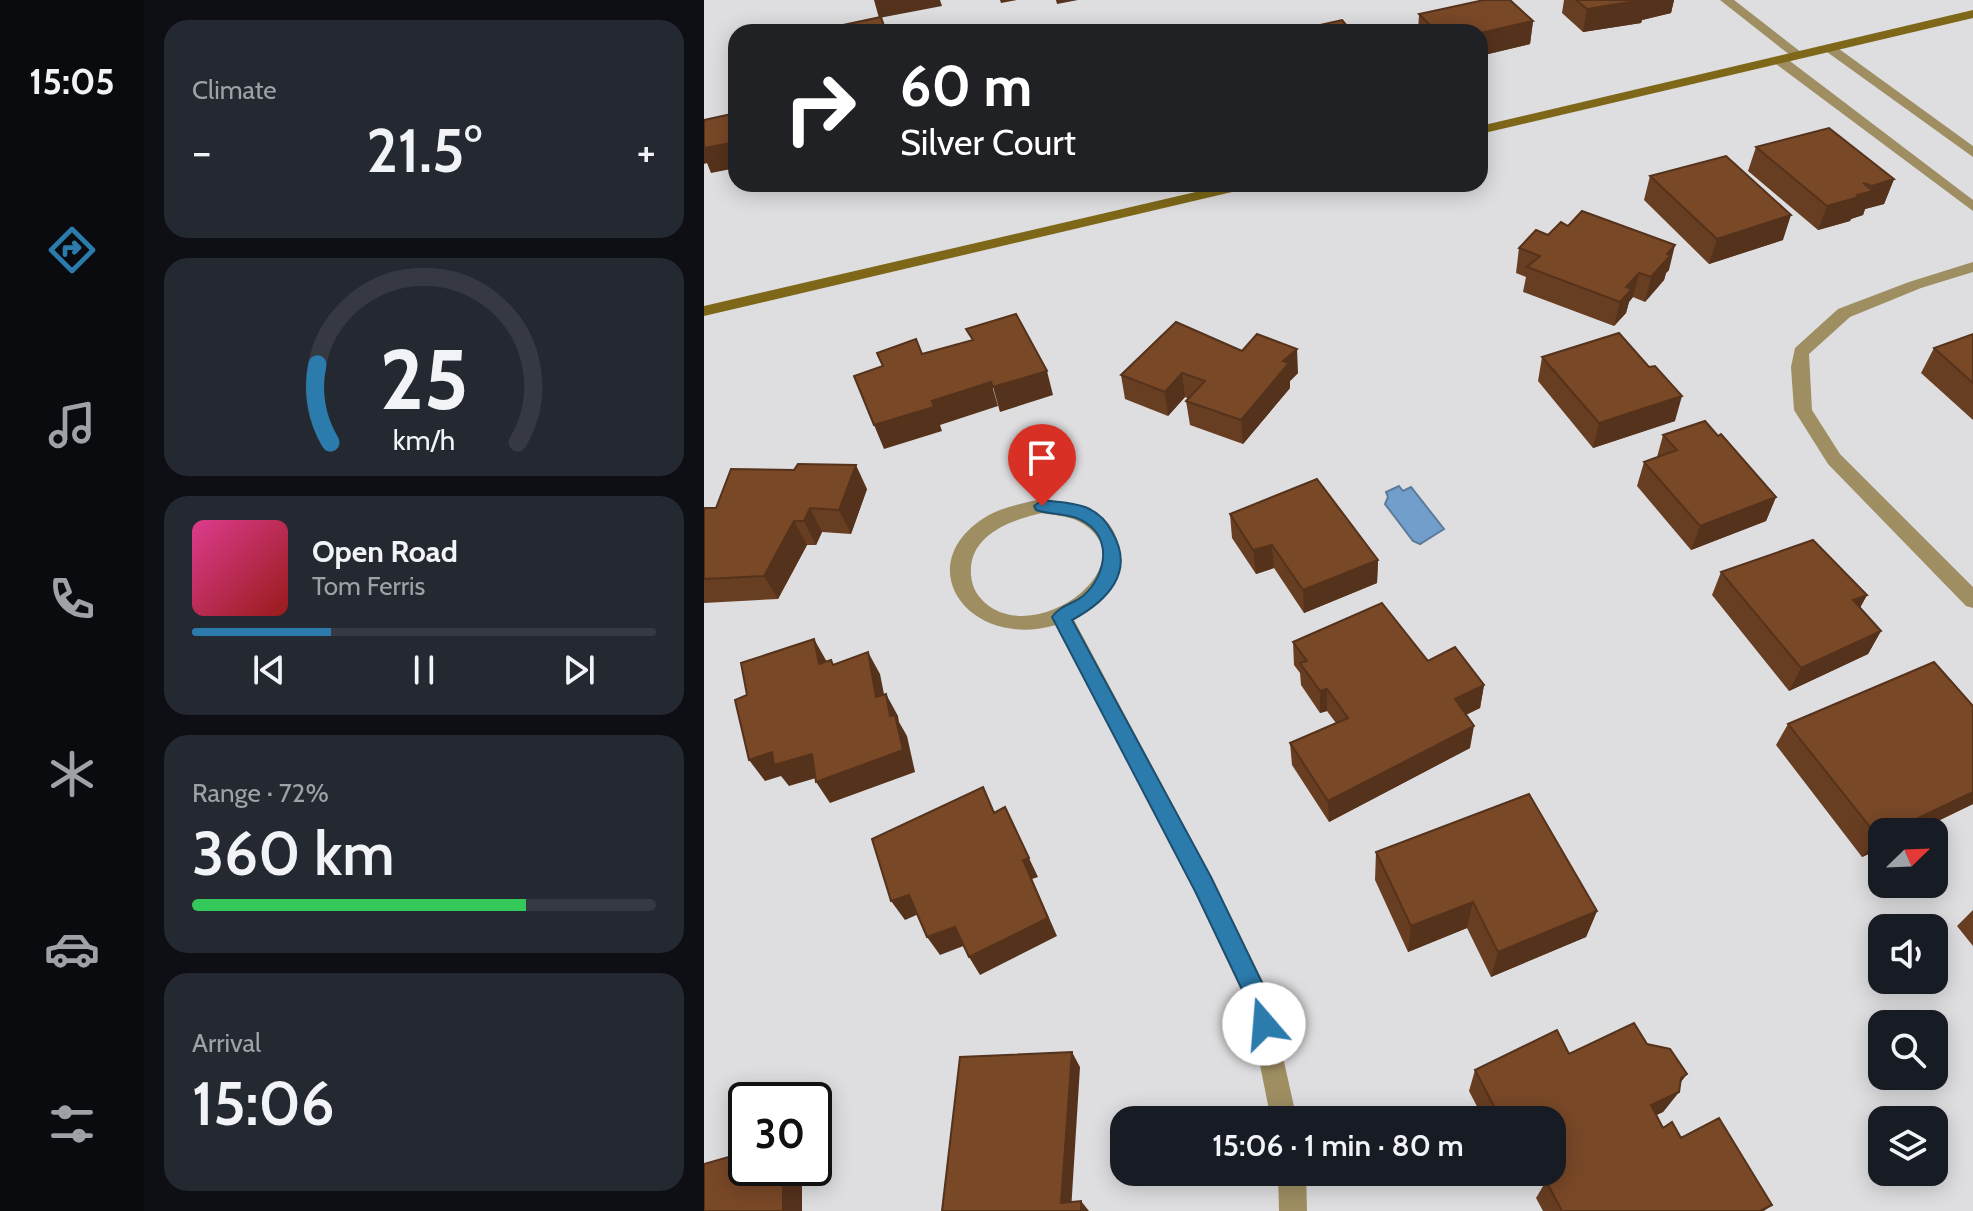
<!DOCTYPE html>
<html lang="en">
<head>
<meta charset="utf-8">
<style>
  :root { --surface:#171b24; --page:#242831; --text:#f1f3f6; --muted:#9ea1a6; --line:#363941; --accent:#2c7bad }
  body { margin:0; font-family:Cabin,sans-serif; background:var(--page); color:var(--text); height:100vh; display:flex; flex-direction:column; font-size:30px; white-space:nowrap }
  * { box-sizing:border-box; margin:0 }
  p { font-size:26px; color:var(--muted) }
  .icon { flex:none; width:44px; height:44px; fill:none; stroke:currentColor; stroke-width:2; stroke-linecap:round; stroke-linejoin:round }
  .map { position:relative; flex:1; overflow:hidden }
  .drawer { display:flex; flex-direction:column; gap:20px; padding:20px; background:#0d0f14; width:560px }
  .drawer>* { flex:none }
  .guide { position:absolute; left:24px; top:24px; width:760px; height:168px; border-radius:24px; box-shadow:0 4px 20px #0003; background:#202124; color:#fff; overflow:hidden }
  .needle { width:52px; rotate:67deg }
  .fabs { position:absolute; left:1164px; top:818px; display:grid; gap:16px }
  .fabs a { display:grid; place-items:center; width:80px; height:80px; border-radius:16px; background:var(--surface); box-shadow:0 4px 20px #0003; font-size:40px }
  .speed { position:absolute; left:24px; top:1082px; display:flex; gap:16px; font-size:40px; font-weight:700; text-align:center }
  .speed>* { display:grid; place-content:center; width:104px; height:104px; border-radius:50%; background:var(--surface); box-shadow:0 4px 20px #0003; line-height:1 }
  .speed .limit { border:4px solid #111; border-radius:12px; background:#fff; color:#111 }
  .pin { position:absolute; display:grid; place-items:center; width:68px; height:68px; color:#fff; margin:-82px -34px; border-radius:50% 50% 50% 0; rotate:-45deg; box-shadow:0 0 8px #0007 }
  .pin .icon { rotate:45deg }
  .me { position:absolute; width:88px; margin:-44px; rotate:342deg; stroke-linejoin:round; filter:drop-shadow(0 0 6px #0008) }
  .turn { display:flex; align-items:center; gap:28px; height:168px; padding:0 40px; font-size:36px }
  .turn .icon { width:104px; height:104px; stroke-width:2.5 }
  .turn b { display:block; font-size:56px; line-height:68px }
  .big { font-size:60px; font-weight:600; line-height:1.1 }
  .drawer .widget { flex:1; display:flex; flex-direction:column; justify-content:center; gap:12px; min-width:0; padding:0 28px; border-radius:24px; background:var(--page) }
  .drawer .dial { align-items:center; gap:0 }
  .dial svg { height:208px; overflow:visible; fill:none; stroke:var(--line); stroke-width:7; stroke-linecap:round; text-anchor:middle }
  .dial text { fill:var(--text); stroke:none }
  .song { display:flex; align-items:center; gap:24px }
  .cover { width:96px; height:96px; border-radius:12px; background:linear-gradient(135deg,hsl(330 70% 55%),hsl(0 70% 35%)) }
  .played { height:8px; border-radius:4px; background:linear-gradient(90deg,var(--accent) 30%,var(--line) 30%) }
  .keys { display:flex; justify-content:space-around; direction:ltr }
  .heat { display:flex; justify-content:space-between; align-items:center; font-size:44px; direction:ltr }
  .charge { height:12px; border-radius:6px; background:linear-gradient(90deg,#34c759 72%,var(--line) 0) }
  .trip { position:absolute; left:406px; top:1106px; width:456px; height:80px; border-radius:24px; background:var(--surface); box-shadow:0 4px 20px #0003; font-weight:600; line-height:80px; text-align:center }
  main { display:flex; flex:1; min-height:0 }
  .dock { display:flex; flex-direction:column; width:144px; justify-content:space-around; align-items:center; background:#090b0e; color:var(--muted) }
  .dock .icon { width:56px; height:56px }
  .dock .on { color:var(--accent) }
  .dock b { font-size:36px; color:var(--text) }
  .map>svg:first-child { display:block }
</style>
</head>
<body>
<main>
<nav class="dock">
<b>15:05</b>
<svg class="icon on" aria-label="directions" viewBox="0 0 24 24"><path d="M12 3l9 9-9 9-9-9zM9 14v-3h6M13 9l2 2-2 2"/></svg>
<svg class="icon" aria-label="music" viewBox="0 0 24 24"><path d="M9 18V5l10-2v13"/><circle cx="6" cy="18" r="3"/><circle cx="16" cy="16" r="3"/></svg>
<svg class="icon" aria-label="phone" viewBox="0 0 24 24"><path d="M5 4h4l2 5-3 2q2 4 5 5l2-3 5 2v4C11 20 4 13 5 4z"/></svg>
<svg class="icon" aria-label="climate" viewBox="0 0 24 24"><path d="M12 3v18M4 7l16 10M4 17L20 7"/></svg>
<svg class="icon" aria-label="car" viewBox="0 0 24 24"><path d="M5 17H2v-5l4-1 3-4h7l3 4 3 1v5h-3M9 17h6M6 11h13"/><circle cx="7" cy="17" r="2"/><circle cx="17" cy="17" r="2"/></svg>
<svg class="icon" aria-label="filters" viewBox="0 0 24 24"><path d="M4 7h16M4 17h16"/><circle cx="9" cy="7" r="2"/><circle cx="15" cy="17" r="2"/></svg>
</nav>
<section class="drawer">
<div class="widget"><p>Climate</p>
<div class="heat"><a>−</a><b class="big">21.5°</b><a>+</a></div>
</div>
<div class="widget dial"><svg viewBox="0 0 100 80">
<path d="M14 69A42 42 0 1 1 86 69"/>
<path d="M14 69A42 42 0 0 1 9 39" stroke="#2c7bad"/>
<text x="50" y="56" font-size="32" font-weight="700">25</text>
<text x="50" y="72" font-size="11">km/h</text>
</svg></div>
<div class="widget">
<div class="song"><i class="cover"></i><div><b>Open Road</b><p>Tom Ferris</p></div></div>
<div class="played"></div>
<div class="keys"><svg class="icon" aria-label="previous" viewBox="0 0 24 24"><path d="M18 5L8 12l10 7zM5 5v14"/></svg><svg class="icon" aria-label="pause" viewBox="0 0 24 24"><path d="M8 5v14M16 5v14"/></svg><svg class="icon" aria-label="next" viewBox="0 0 24 24"><path d="M6 5l10 7-10 7zM19 5v14"/></svg></div>
</div>
<div class="widget"><p>Range · 72%</p><b class="big">360 km</b><div class="charge"></div></div>
<div class="widget"><p>Arrival</p><b class="big">15:06</b></div>
</section>
<div class="map">
<svg width="1269" height="1211" viewBox="0 0 1269 1211">
  <rect width="100%" height="100%" fill="#dedee0"/>
  <path fill="#729ecb" stroke="#5c7a9a" stroke-width="2" d="M695,486L699,491L707,487L740,529L716,544L709,541L681,504L684,497L682,492Z"/>
  <g fill="none" stroke-linecap="round" stroke-linejoin="round">
    <path fill="#9e8e62" fill-rule="evenodd" d="M1016,0H1030L1102,56L1091,59Z
      M1123,46H1131L1269,146V157L1123,52Z
      M1072,58H1082L1269,200V211L1072,64Z
      M1269,262V272L1217,288L1146,317L1105,354L1108,410L1136,454L1269,587V608L1262,606L1124,464L1090,410L1087,367L1091,348L1134,309L1205,282Z
      M338,499C352,502 369,503 382,508C424,525 424,571 396,602C389,609 378,615 370,620L507,876L565,994L593,1120H567L544,1005L491,892L352,625C262,651 203,562 285,515C302,506 320,503 338,499ZM338,513C349,515 364,516 374,521C447,559 340,645 285,606C274,598 268,588 267,575C264,535 307,520 338,513Z
      M574,1172H602L603,1211H575Z"/>
    <path fill="#7e6719" fill-rule="evenodd" d="M1269,10V18L776,134V126Z
      M526,184H552L545,188L0,316V306Z"/>
  </g>
  <path fill="#683e22" d="M860,0H970L967,13L938,20L937,23L879,32L858,13Z
    M715,14L829,21L826,44L776,56V32H714Z
    M1052,147L1190,179L1180,204L1161,209L1159,215L1147,219L1146,221L1114,230L1044,171Z
    M946,176L1079,240L1005,264L940,200Z
    M844,235L965,270L962,273L960,280L941,302L929,297L925,302L922,313L910,326L819,292L822,277L812,273L815,248Z
    M1269,334V420L1217,373L1230,348Z
    M538,351L594,373L586,381V388L539,444L486,425L482,401L485,399L481,397L464,416L421,399L417,375Z
    M838,357L971,421L889,448L834,381Z
    M959,435L1014,436L1072,497L1062,521L987,550L933,486L940,462L953,457Z
    M163,489L147,534L118,532L112,545H103L74,599L0,603V511L12,508Z
    M526,514L674,560L673,583L600,613L570,568L552,574L528,538Z
    M1017,572L1163,595L1156,608L1177,631L1164,654L1085,691L1008,595Z
    M589,642L724,661L780,685L776,708L762,715L766,748L625,822L588,765L586,743L632,723L623,711L616,713L597,685L596,673L590,665Z
    M1084,724L1269,804L1211,832H1178V848L1158,857L1072,745Z
    M672,852L893,911L882,937L787,977L763,928L704,952L671,880Z
    M1269,910V946L1253,926Z
    M943,1044L983,1074L976,1083L975,1092L959,1112L952,1115L959,1128L977,1138L1068,1205L1060,1211H839L832,1198L842,1181L838,1172H848V1120H780L765,1091L771,1070L865,1054Z"/>
  <path fill="#55321b" d="M170,0H236L238,6L175,18Z
    M296,0H313L297,3Z
    M352,0H374L353,4Z
    M938,0H970L967,13L938,20L937,23L879,32L883,9Z
    M829,21L826,44L776,56V33Z
    M763,28V32H746Z
    M32,142V168L7,173L3,163L0,164V148Z
    M1190,179L1180,204L1161,209L1159,215L1147,219L1146,221L1114,230L1123,206L1166,192L1168,186Z
    M1087,215L1079,240L1005,264L1013,239Z
    M971,245L965,270L962,273L960,280L941,302L947,277L963,254Z
    M935,273L929,297L925,302L922,313L910,326L916,302L922,287Z
    M593,349L594,373L586,381V388L539,444L537,420L579,361Z
    M343,371L349,395L296,412L289,387Z
    M478,373L481,397L464,416L461,392Z
    M287,382L294,406L236,425L238,431L180,449L170,425L228,401Z
    M978,396L971,421L889,448L895,423Z
    M152,465L163,489L147,534L135,510Z
    M1072,497L1062,521L987,550L996,526Z
    M106,508L118,532L112,545L100,521Z
    M90,521L103,545L74,599L60,576Z
    M568,545L570,568L552,574L549,550Z
    M674,560L673,583L600,613L599,590Z
    M1163,595L1150,618L1149,600Z
    M1177,631L1164,654L1085,691L1097,668Z
    M110,639L123,662L115,664Z
    M164,652L176,674L185,719L172,697Z
    M780,685L776,708L748,721L751,699Z
    M623,689V711L616,713V691Z
    M182,694L194,716L195,722L203,736L211,772L126,803L112,782L186,716Z
    M770,726L766,748L625,822L624,801Z
    M68,752L108,754L122,775L85,786L77,776L61,781L45,760Z
    M1269,792V804L1211,832H1185Z
    M1178,835V848L1158,857L1174,837Z
    M325,858L334,877L328,879L353,936L276,975L265,957L319,860Z
    M205,895L217,913L201,920L187,901Z
    M769,902L763,928L704,952L707,926Z
    M893,911L882,937L787,977L794,952Z
    M251,927L262,945L236,955L223,937Z
    M368,1052L376,1067L367,1211L357,1203Z
    M983,1074L966,1096L975,1092L959,1112L932,1125L947,1105Z
    M79,1168H98V1211H79Z
    M377,1201L385,1211H377Z"/>
  <path fill="#794827" stroke="#55321b" stroke-width="2" d="M780,0H806L829,21L776,33L767,32L763,28L746,32H733L715,14Z
    M872,0H938L883,9Z
    M177,17L182,32H141L139,25Z
    M638,20L648,32H585Z
    M32,113V142L0,148V120Z
    M1125,128L1190,179L1168,186L1159,183L1169,191L1153,195L1155,197L1123,206L1052,147Z
    M1022,156L1087,215L1013,239L946,176Z
    M878,211L971,245L963,254L966,256L947,277L935,273L922,287L928,289L916,302L823,267L836,256L815,248L832,230L844,235L857,222L864,226Z
    M312,314L343,371L289,387L287,382L228,401L230,407L170,425L150,376L179,366L173,353L212,339L218,354L269,340L262,329Z
    M472,322L538,351L553,334L593,349L579,361L585,363L537,420L482,401L501,381L478,373L461,392L417,375Z
    M915,333L945,367L951,366L978,396L895,423L838,357Z
    M1269,334V383L1230,348Z
    M1001,421L1014,436L1017,434L1072,497L996,526L940,462L973,450L959,435Z
    M94,464L152,465L135,510L106,508L100,521H90L60,576L0,579V511L1,508H12L27,469L90,470Z
    M613,479L674,560L599,590L568,545L549,550L526,514Z
    M1109,540L1163,595L1149,600L1177,631L1097,668L1017,572Z
    M678,603L724,661L751,647L780,685L751,699L770,726L624,801L586,743L644,718L623,689L616,691L596,663L603,661L589,642Z
    M110,639L115,664L127,660L129,665L164,652L172,697L182,694L186,716L191,715L199,750L112,782L108,754L70,765L68,752L45,760L31,700L43,695L37,663Z
    M1230,662L1269,706V792L1185,832H1178V835L1174,837L1084,724Z
    M279,787L290,813L301,807L325,858L319,860L344,918L265,957L251,927L223,937L205,895L187,901L168,839Z
    M825,794L893,911L794,952L769,902L707,926L672,852Z
    M930,1023L943,1044L966,1049L983,1074L977,1078L975,1092L947,1105L959,1128L968,1122L977,1138L1015,1118L1068,1205L1056,1211H858L842,1181L858,1173L848,1156V1154L858,1149L851,1139L848,1140V1120H797L771,1070L853,1030L865,1054Z
    M368,1052L357,1203L377,1201V1211H238L256,1057Z
    M42,1152V1168H79V1211H0V1164Z"/>
  <path fill="#2c7bad" stroke="#1d5070" stroke-width="2" d="M338,500C352,502 368,502 381,507C394,512 402,520 408,532C432,572 403,601 368,620L507,877L564,995L572,1024L568,1032L560,1036L552,1032L545,1004L491,891L348,617C355,606 369,604 379,596C403,575 410,535 375,519C363,513 346,515 332,510L330,506Z"/>
</svg>
<div class="fabs">
<a><svg class="needle" viewBox="-14 -14 28 28"><path d="M0-13l5 13h-10z" fill="#e53935"/><path d="M0 13l5-13h-10z" fill="#9ea1a6"/></svg></a>
<a><svg class="icon" aria-label="sound" viewBox="0 0 24 24"><path d="M4 9h4l5-4v14l-5-4H4zM17 9q2 3 0 6"/></svg></a>
<a><svg class="icon" aria-label="search" viewBox="0 0 24 24"><circle cx="10" cy="10" r="6"/><path d="M15 15l6 6"/></svg></a>
<a><svg class="icon" aria-label="layers" viewBox="0 0 24 24"><path d="M12 4l9 5-9 5-9-5zM3 14l9 5 9-5"/></svg></a>
</div>
<div class="speed"><div class="limit">30</div></div>
<div class="pin" style="left:338px;top:506px;background:#d93025"><svg class="icon" aria-label="arrive" viewBox="0 0 24 24"><path d="M6 21V4h12l-3 4 3 4H6"/></svg></div>
<svg class="me" style="left:560px;top:1024px" viewBox="-20 -20 40 40"><circle r="19" fill="#fff"/><path d="M0-13L10 11 0 6-10 11z" fill="#2c7bad"/></svg>
<div class="trip">15:06 · 1 min · 80 m</div>
<div class="guide">
<div class="turn"><svg class="icon" aria-label="right" viewBox="0 0 24 24"><path d="M7 20v-9h11M14 6l5 5-5 5"/></svg><div><b>60 m</b>Silver Court</div></div>
</div>
</div>
</main>
</body>
</html>
